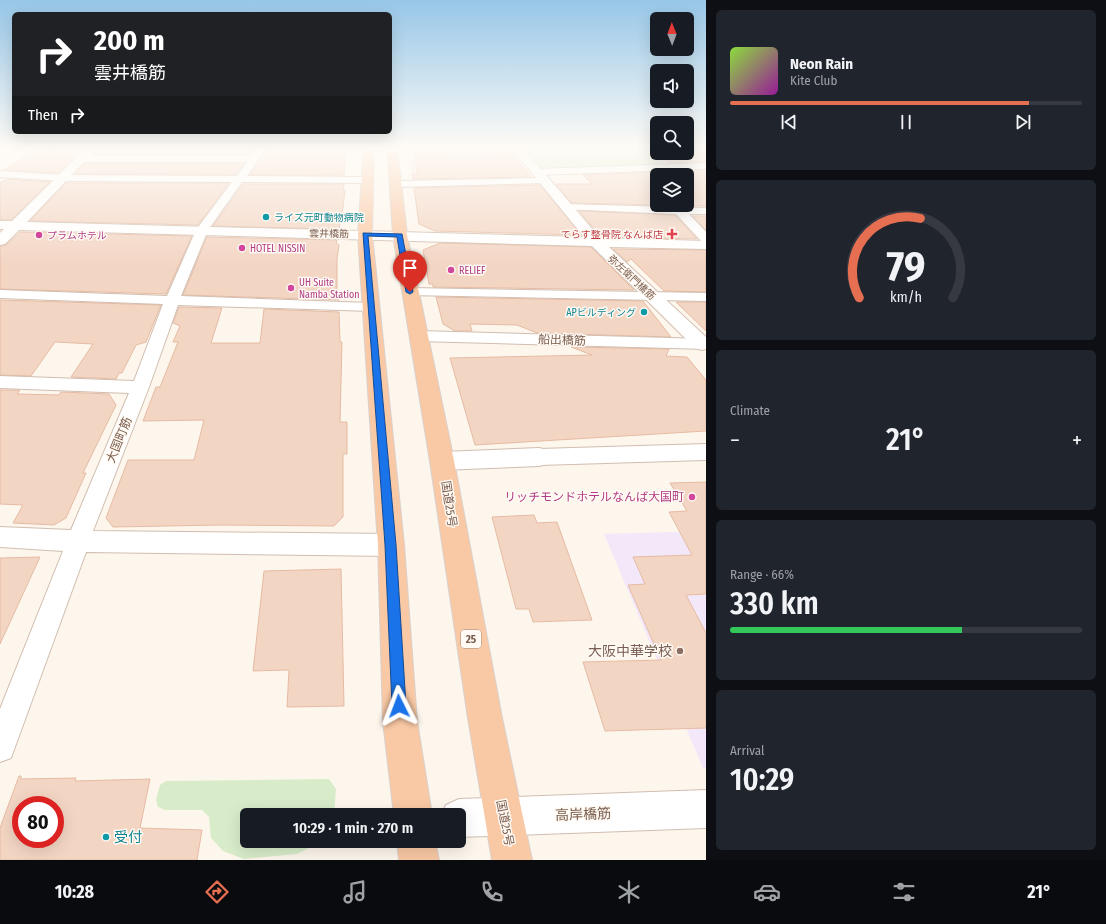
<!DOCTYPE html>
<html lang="en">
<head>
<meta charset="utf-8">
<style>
  :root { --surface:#171b24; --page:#20242c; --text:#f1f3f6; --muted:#9ea1a6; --line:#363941; --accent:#e76f51 }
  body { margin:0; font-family:"Fira Sans Condensed","Noto Sans JP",sans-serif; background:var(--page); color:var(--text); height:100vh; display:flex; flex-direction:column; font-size:15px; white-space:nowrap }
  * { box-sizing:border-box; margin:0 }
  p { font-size:13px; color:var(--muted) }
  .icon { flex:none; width:22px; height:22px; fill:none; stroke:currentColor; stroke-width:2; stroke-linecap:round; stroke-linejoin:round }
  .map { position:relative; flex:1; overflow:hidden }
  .details { display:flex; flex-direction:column; gap:10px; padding:10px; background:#0d0f14; width:400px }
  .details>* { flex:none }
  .banner { position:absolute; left:12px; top:12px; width:380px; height:122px; border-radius:6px; box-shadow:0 4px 16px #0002; background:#202124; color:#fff; overflow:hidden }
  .needle { width:26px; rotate:359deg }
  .fabs { position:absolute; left:650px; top:12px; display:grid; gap:8px }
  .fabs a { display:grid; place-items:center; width:44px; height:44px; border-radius:6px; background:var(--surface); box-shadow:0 4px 16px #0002; font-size:20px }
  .speed { position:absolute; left:12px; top:796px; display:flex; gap:8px; font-size:20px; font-weight:700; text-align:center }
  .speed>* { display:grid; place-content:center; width:52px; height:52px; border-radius:50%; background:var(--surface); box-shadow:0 4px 16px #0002; line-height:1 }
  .speed .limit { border:6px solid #d22; background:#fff; color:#111 }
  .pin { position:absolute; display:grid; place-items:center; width:34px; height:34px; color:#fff; margin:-41px -17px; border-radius:50% 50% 50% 0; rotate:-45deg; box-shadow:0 0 4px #0007 }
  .pin .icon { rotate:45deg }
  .me { position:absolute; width:44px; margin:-22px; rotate:357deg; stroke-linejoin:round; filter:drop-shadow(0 0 3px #0008) }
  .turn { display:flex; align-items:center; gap:14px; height:84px; padding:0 16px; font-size:18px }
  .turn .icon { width:52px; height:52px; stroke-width:2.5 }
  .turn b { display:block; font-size:28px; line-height:34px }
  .then { display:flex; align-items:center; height:38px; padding:0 16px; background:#0003; gap:8px; font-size:15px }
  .big { font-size:30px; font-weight:600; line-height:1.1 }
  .details .card { flex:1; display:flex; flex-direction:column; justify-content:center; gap:6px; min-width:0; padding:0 14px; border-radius:6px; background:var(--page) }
  .details .dial { align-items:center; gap:0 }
  .dial svg { height:104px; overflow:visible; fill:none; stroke:var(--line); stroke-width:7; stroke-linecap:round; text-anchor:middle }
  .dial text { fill:var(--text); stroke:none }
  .song { display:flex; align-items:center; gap:12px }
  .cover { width:48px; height:48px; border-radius:6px; background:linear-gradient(135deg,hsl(90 70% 55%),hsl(300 70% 35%)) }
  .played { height:4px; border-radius:2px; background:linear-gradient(90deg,var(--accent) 85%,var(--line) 85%) }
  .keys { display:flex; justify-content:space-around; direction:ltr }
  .heat { display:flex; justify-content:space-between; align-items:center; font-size:22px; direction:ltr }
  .charge { height:6px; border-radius:3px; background:linear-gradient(90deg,#34c759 66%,var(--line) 0) }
  .trip { position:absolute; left:240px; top:808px; width:226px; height:40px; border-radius:6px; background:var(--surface); box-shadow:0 4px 16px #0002; font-weight:600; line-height:40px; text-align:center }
  .tabs { display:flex; height:64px; justify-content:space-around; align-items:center; background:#090b0e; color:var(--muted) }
  .tabs .icon { width:28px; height:28px }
  .tabs .selected { color:var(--accent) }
  .tabs b { font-size:18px; color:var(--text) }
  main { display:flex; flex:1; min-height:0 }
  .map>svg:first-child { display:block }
</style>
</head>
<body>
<main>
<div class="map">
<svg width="706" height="860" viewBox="0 0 706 860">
  <rect width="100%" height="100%" fill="#fdf6ec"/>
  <path fill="#fde8e0" d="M407,146H427L428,149H444L458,175L412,174Z"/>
  <path fill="#f3e8fa" d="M706,531V768H703L604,534Z"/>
  <path fill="#d8ecc9" d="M524,146H643L660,162V165L552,169L541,167Z
    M329,779L336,789L334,815H247V841H323L297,854L244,859L223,851L211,838L209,817L202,810H165L158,807L156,800L160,785L166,781Z"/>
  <path fill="#f3d5c3" stroke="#e6bba3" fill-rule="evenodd" d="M103,146H257L251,154H93Z
    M269,146H346L344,175H250Z
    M428,146H444L447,155L512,153L531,177L413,179L412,174H418L413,149H429Z
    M687,146H706V162L669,163L658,153H687Z
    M83,148L58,173L4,170L39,149Z
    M84,164H244L236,174H75Z
    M706,170V206L572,203L556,184H592L583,175ZM657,175H687V205H657Z
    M6,179L50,182L11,220H0V183Z
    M66,183H229L198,225L30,221Z
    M243,184H344L343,190H345L343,207L339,229L213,226Z
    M540,185L581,235L435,231L419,224L414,188Z
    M579,211L675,215L697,239L601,237Z
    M692,216H706V230Z
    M20,232L192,236L166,294L0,289V246L6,245Z
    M207,237L337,240L336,243L339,245L337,259V292H339V300L183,295Z
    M440,243L591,247L634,290L433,287V284H429L423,250Z
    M613,249L706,250V292L664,291L631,259L627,262Z
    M436,297L643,301L671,337L537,333L517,325L470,324L472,331H455L443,324Z
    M0,300L161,305L146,342L136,345L122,373H119L116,379L71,377L93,344L55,342L31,376L0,375Z
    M676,302H706V331L678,304Z
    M179,307L222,308L211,343H260L264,309L339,312L340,342H342L340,422H347V454H343V517L334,526L219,525L113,527L106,518L128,460H194L204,420L143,421L156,387H160L178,342H173L180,326L173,323Z
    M571,347L669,349L666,356L687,357L706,380V431L475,445L450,358L592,355Z
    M0,390H20L17,394L59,395L61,392L109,394L116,405L83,473H86L66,518L54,525L13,523L23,505L0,504Z
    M706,482V594L686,595L706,633V728L605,731L583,662L661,660L628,585L645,584L633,557L692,555L669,512L687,511L670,483Z
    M534,515L537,523L557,522L592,620L533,622L529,609H516L492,517Z
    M40,557L0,644V558Z
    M341,569L344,706L287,707L289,670L253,671L264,571Z
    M19,776H21V779L76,778L75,781L150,779L140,828L202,830L197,860H0V828ZM21,805H55V839H21Z"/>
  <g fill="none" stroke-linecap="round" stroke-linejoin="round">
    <defs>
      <path id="minor" d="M259,146H268L247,176L367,177L372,180L367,183L242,182L208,230L181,296L371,303L376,304L378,307L376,310L371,311L178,305L149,387L93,531L391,534L399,537L403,545L399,553L391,556L86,552L15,747L11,758L0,762V709L63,551L0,547V527L71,530L129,393L0,388V376L134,381L163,304L0,298V290L167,296L196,230L232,182L63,181L0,177V171L63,175L237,176L247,162H82L77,159L82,156H252Z
        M706,163V169L536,175L531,172L536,169Z
        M543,178L547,179L548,181L547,183L396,187L391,184L396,181Z
        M566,204L706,208V214H689L706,232V243L702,242L676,214L562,209L560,207Z
        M410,288L706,293V301L405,295L403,292L405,289Z
        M418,331L706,339V349L418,341L412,340L410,336L412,332Z
        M706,444V460L539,465L532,463L529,457L532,451L539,449Z"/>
      <path id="tertiary" d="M88,146H99L27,222L584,237L510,146H521L600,238L706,241V249L609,247L706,337V349L702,350L695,348L592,246L19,230L5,244L0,245V233L4,229H0V221H12Z
        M539,448L547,450L551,457L547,464L539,466L442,470L434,468L430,461L434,454L442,452Z
        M706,790V828L459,837V815H441L446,805L459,799Z"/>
      <path id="trunk" d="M364,146H374L372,234L404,545L417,721L432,815H394L383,721L378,545L358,234Z
        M387,146H397L407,235L454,461L502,718L532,860H492L468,718L430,461L393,235Z
        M397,841H435L439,860H399Z"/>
    </defs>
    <use href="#minor" stroke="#d1beb0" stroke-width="2"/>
    <use href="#tertiary" stroke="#d1beb0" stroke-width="2"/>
    <use href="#trunk" stroke="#dad1cd" stroke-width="2"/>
    <use href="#minor" fill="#fff" fill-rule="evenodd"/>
    <use href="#tertiary" fill="#fff" fill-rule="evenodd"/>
    <use href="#trunk" fill="#f9c8a4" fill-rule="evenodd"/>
  </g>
  <linearGradient id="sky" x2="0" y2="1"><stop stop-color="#97c7e8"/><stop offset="0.55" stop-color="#fefbf6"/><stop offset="1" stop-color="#fefbf6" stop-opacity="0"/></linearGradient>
  <rect width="706" height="267" fill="url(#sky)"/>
  <path fill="#1a73e8" stroke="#114b97" d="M363,233L402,234L413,292L410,294L406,292L397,237L368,236L396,545L406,706L404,711L399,713L394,711L392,706L385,545Z"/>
  <g fill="#0f9aa8" stroke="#fffaf3" stroke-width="1.5">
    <circle cx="266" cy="217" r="4"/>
    <circle cx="644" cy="312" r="4"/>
    <circle cx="106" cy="837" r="4"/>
  </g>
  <path fill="#e0444e" stroke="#fffaf3" stroke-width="1.5" d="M670 228h4v4h4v4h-4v4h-4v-4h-4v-4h4z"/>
  <g fill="#d1479c" stroke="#fffaf3" stroke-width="1.5">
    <circle cx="39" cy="235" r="4"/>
    <circle cx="242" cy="248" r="4"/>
    <circle cx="451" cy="270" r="4"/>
    <circle cx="291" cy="288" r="4"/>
    <circle cx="692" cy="497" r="4"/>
  </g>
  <circle fill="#8d6e63" stroke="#fffaf3" stroke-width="1.5" cx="680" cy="651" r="4"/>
  <g text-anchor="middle" stroke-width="3" stroke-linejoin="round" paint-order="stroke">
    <g font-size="10" fill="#0d838f" stroke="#fffaf3" text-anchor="start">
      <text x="274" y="221">ライズ元町動物病院</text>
      <text x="636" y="316" text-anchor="end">APビルディング</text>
    </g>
    <g font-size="10" fill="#7a5c4d" stroke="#fffaf3">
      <text transform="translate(329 233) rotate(1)" y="4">雲井橋筋</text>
      <text transform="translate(632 277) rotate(43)" y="4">弥左衛門橋筋</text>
    </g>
    <g font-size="10" fill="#be3a42" stroke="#fffaf3" text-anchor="end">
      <text x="663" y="238">てらす整骨院 なんば店</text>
    </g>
    <g font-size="10" fill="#b23c85" stroke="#fffaf3" text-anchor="start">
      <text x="47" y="239">プラムホテル</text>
      <text x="250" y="252">HOTEL NISSIN</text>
      <text x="459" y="274">RELIEF</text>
      <text x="299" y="286">UH Suite<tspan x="299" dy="12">Namba Station</tspan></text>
    </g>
    <rect fill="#fffaf3" stroke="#a28b7f" stroke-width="1" x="461" y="630" width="20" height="18" rx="3"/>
    <g font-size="11" font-weight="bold" fill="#7a5c4d">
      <text x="471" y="643">25</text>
    </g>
    <g font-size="12" fill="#7a5c4d" stroke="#fffaf3">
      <text transform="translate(562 340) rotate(2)" y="4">船出橋筋</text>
      <text transform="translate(119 440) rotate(-68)" y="4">大国町筋</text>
      <text transform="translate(449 504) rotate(81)" y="4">国道25号</text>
      <text transform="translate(505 823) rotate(79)" y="4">国道25号</text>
    </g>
    <g font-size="12" fill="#b23c85" stroke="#fffaf3" text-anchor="end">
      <text x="684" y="501">リッチモンドホテルなんば大国町</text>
    </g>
    <g font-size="14" fill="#785e54" stroke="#fffaf3" text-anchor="end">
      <text x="672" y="656">大阪中華学校</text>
    </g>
    <g font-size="14" fill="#7a5c4d" stroke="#fffaf3">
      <text transform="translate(583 814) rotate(-2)" y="5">高岸橋筋</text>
    </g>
    <g font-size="14" fill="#0d838f" stroke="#fffaf3" text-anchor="start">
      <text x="114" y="842">受付</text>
    </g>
  </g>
</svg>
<div class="fabs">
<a><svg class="needle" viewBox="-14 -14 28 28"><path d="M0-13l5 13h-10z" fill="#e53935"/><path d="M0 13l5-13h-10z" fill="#9ea1a6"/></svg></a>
<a><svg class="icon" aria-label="sound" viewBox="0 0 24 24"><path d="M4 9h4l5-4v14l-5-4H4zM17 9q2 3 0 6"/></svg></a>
<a><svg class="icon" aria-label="search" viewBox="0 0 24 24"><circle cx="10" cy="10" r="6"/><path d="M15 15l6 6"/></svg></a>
<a><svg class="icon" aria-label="layers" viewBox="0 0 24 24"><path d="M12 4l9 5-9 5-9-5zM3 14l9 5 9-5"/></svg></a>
</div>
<div class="speed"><div class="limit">80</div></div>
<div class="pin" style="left:410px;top:292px;background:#d93025"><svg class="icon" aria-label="arrive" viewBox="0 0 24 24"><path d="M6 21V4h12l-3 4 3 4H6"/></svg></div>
<svg class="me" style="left:399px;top:706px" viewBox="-20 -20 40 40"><path d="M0-17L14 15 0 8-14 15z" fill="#1a73e8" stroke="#fff" stroke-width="4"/></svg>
<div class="trip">10:29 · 1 min · 270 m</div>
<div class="banner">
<div class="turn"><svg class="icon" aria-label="right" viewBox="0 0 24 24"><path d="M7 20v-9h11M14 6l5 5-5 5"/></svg><div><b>200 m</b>雲井橋筋</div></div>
<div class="then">Then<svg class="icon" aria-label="right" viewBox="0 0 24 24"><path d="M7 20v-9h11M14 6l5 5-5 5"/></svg></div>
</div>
</div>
<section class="details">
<div class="card">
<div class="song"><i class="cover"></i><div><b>Neon Rain</b><p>Kite Club</p></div></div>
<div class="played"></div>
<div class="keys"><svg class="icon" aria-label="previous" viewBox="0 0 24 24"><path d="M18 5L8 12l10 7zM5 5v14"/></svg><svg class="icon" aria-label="pause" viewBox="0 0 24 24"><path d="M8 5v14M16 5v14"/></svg><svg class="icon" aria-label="next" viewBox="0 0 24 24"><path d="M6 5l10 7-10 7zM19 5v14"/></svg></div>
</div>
<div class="card dial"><svg viewBox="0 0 100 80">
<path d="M14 69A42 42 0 1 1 86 69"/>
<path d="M14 69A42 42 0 0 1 61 8" stroke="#e76f51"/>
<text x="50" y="56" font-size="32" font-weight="700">79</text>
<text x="50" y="72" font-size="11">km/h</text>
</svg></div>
<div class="card"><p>Climate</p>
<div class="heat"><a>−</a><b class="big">21°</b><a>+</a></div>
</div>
<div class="card"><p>Range · 66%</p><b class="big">330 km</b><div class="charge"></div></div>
<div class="card"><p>Arrival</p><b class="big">10:29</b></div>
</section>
</main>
<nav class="tabs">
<b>10:28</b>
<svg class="icon selected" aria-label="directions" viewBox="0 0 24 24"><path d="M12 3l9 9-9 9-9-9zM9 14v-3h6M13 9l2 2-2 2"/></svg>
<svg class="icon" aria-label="music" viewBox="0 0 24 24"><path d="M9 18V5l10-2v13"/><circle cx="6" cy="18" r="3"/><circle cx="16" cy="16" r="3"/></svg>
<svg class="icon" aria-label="phone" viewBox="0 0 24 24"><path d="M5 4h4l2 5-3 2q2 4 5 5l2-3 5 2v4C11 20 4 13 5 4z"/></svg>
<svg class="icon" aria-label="climate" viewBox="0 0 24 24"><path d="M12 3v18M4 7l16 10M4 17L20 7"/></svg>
<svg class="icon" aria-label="car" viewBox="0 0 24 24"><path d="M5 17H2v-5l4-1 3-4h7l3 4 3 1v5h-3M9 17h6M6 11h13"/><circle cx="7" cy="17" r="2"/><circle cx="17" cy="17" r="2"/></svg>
<svg class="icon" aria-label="filters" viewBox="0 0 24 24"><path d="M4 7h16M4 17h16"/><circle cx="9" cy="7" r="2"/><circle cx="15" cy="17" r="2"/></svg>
<b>21°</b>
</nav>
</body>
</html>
